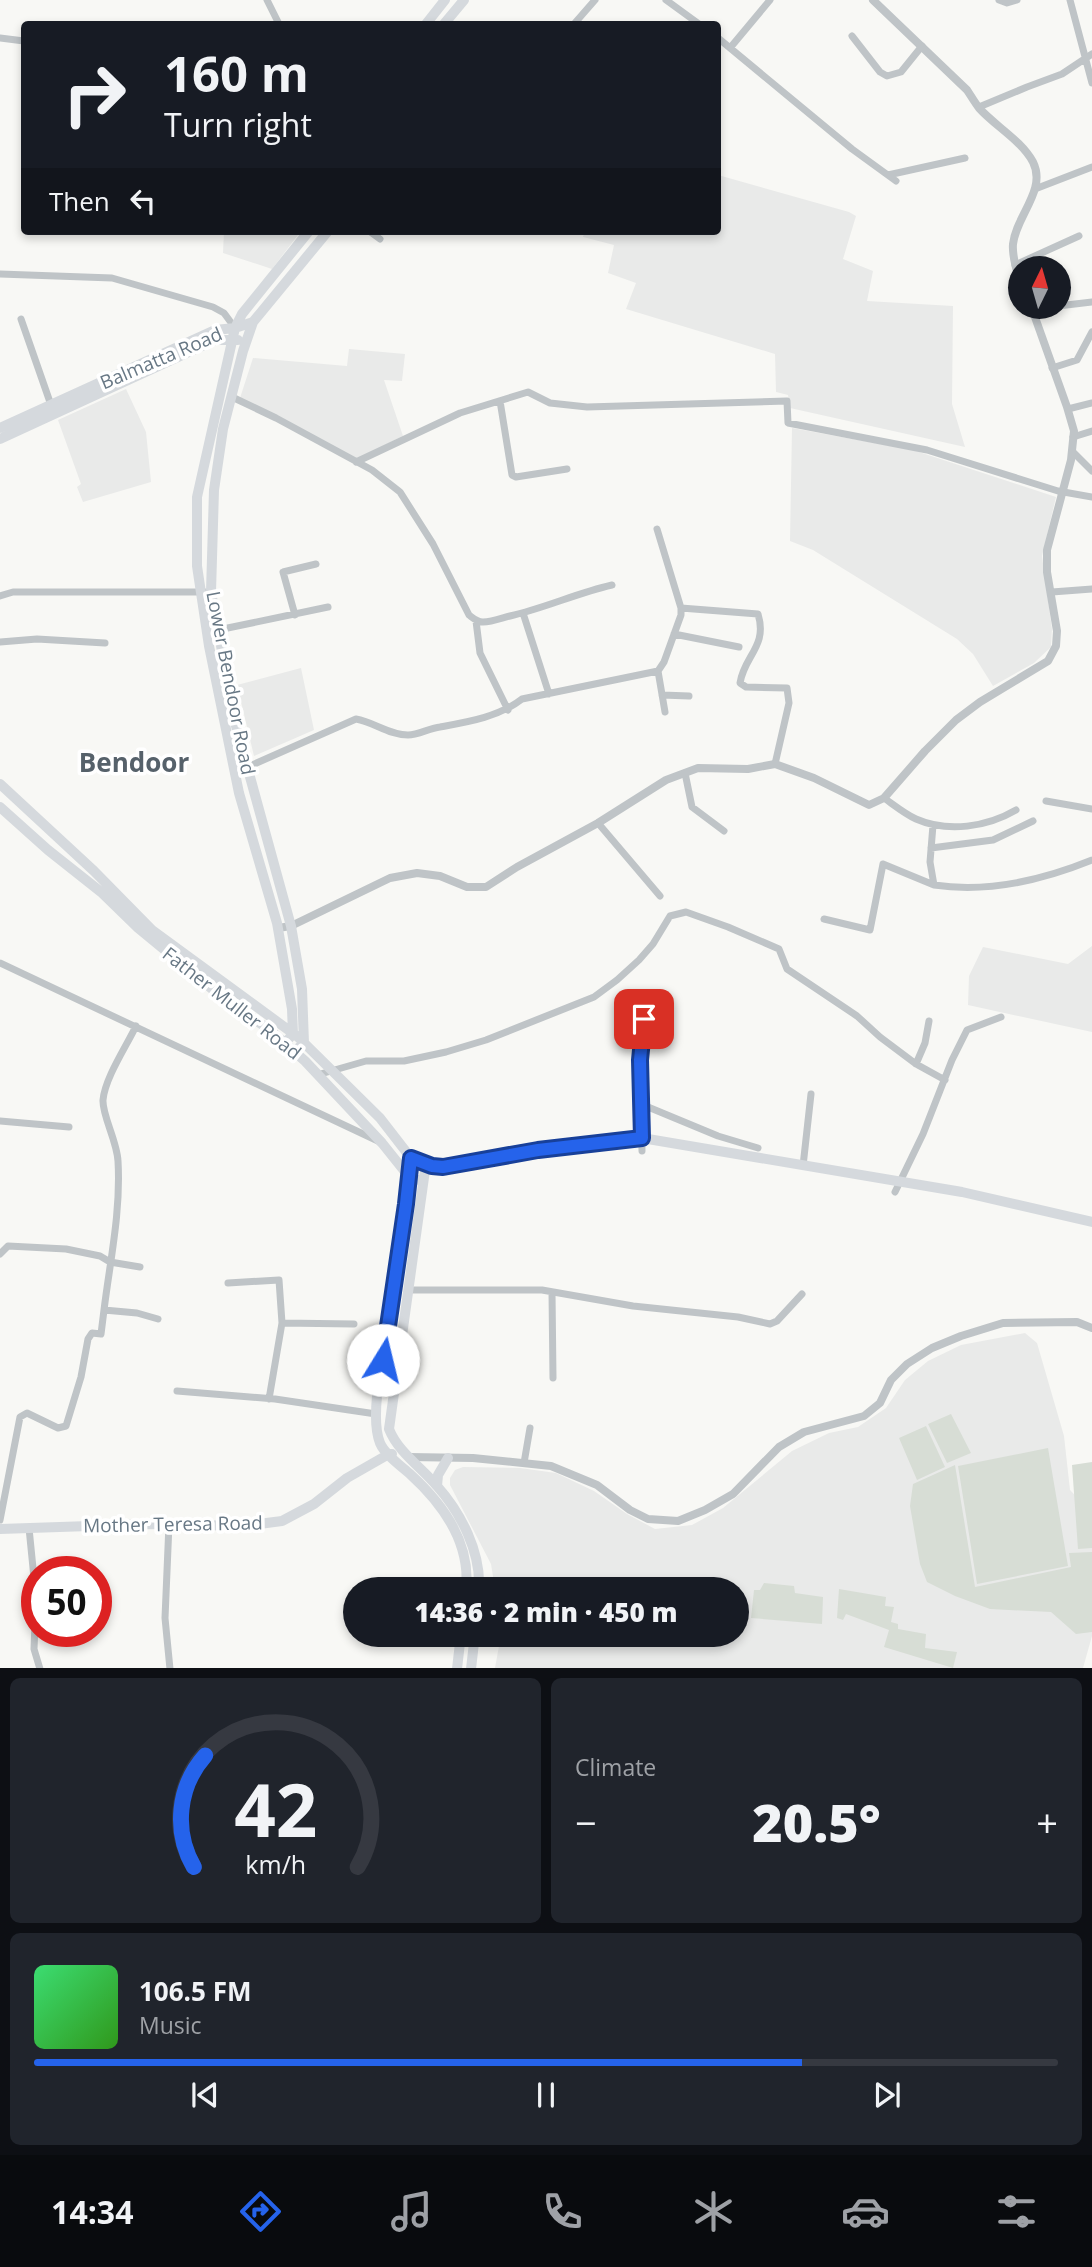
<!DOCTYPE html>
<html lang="en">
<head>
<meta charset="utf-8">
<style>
  :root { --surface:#171b24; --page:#20242c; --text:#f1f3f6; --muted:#9ea1a6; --line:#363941; --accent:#2563eb }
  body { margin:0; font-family:"Open Sans",sans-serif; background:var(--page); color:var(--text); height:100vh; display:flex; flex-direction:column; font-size:26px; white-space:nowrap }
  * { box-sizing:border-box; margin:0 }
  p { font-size:23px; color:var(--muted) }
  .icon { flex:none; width:38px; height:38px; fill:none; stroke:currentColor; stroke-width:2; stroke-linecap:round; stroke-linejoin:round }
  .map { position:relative; height:1668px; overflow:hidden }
  .details { display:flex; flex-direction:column; gap:10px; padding:10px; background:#0d0f14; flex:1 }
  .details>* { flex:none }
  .guide { position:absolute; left:21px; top:21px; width:700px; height:214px; border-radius:7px; box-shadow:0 4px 10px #0003; background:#171b24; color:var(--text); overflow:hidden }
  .needle { width:46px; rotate:5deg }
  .tools { position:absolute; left:1008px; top:256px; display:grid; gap:14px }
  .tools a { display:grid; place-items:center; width:63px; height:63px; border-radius:50%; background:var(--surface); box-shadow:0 4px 10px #0003; font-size:35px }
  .speed { position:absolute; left:21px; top:1556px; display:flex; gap:14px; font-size:35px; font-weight:700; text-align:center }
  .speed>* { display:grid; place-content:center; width:91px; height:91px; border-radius:50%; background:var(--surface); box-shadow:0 4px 10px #0003; line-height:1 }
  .speed .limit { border:10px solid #d22; background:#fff; color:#111 }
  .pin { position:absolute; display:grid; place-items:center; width:60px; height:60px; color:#fff; margin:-30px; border-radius:14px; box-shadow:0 4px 10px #0006 }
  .me { position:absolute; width:77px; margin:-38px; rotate:9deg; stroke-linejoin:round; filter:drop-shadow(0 0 5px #0008) }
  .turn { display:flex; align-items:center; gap:24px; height:147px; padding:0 28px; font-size:32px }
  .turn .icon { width:91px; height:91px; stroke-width:2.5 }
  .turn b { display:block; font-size:49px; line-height:60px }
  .then { display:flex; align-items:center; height:66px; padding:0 28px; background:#0003; gap:14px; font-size:26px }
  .big { font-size:52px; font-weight:800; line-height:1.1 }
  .details .widget { flex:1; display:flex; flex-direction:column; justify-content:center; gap:10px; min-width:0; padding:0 24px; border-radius:10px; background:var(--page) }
  .details .dial { align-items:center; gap:0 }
  .dial svg { height:182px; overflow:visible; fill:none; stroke:var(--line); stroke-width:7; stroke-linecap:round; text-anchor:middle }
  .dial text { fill:var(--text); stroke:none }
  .song { display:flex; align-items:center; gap:21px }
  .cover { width:84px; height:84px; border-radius:10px; background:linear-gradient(135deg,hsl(140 70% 55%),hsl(110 70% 35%)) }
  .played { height:7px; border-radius:4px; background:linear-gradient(90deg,var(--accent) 75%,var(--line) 75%) }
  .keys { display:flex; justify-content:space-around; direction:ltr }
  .heat { display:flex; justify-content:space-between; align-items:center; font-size:38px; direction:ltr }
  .details .tiles { flex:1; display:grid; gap:10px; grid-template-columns:1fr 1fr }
  .widget:last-child { grid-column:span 2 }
  .trip { position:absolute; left:343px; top:1577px; width:406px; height:70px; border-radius:35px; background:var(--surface); box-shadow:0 4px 10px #0003; font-weight:800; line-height:70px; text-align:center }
  .tab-bar { display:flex; height:112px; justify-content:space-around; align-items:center; background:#090b0e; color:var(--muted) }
  .tab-bar .icon { width:49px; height:49px }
  .tab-bar .selected { color:var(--accent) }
  .tab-bar b { font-size:32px; color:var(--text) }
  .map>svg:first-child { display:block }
</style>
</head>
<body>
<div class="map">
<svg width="1092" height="1669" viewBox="0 0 1092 1669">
  <rect width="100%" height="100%" fill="#f8f8f5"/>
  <path fill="#e9eae9" d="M718,175L849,212L856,216L843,259L873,271L867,301L953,306L952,404L965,447L790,408L788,395L776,392L775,354L626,309L636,283L608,273L614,245L583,237L585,231H718Z
    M224,231H301L272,269L223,253Z
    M349,349L405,354L402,381L384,380L403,436L356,459L240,398L253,358L347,366Z
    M126,389L146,432L151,482L83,502L77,487L81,484L58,420Z
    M792,428L913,450L1056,497L1042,556L1052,629L1051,647L1034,663L993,686L973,654L957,639L813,550L790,541Z
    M301,668L314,730L254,756L237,685Z
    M1092,946V1032L968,1005L969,976L983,947L1068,964Z
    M1025,1333L1037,1343L1064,1436L1070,1490L1092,1513V1636L1083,1668H495L501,1635L737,1634V1589H495L491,1564L450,1485V1478L455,1470L463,1467L520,1468L556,1473L594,1491L627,1514L655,1529L692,1525L723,1508L792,1451L829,1433L858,1427L886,1408L905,1380L928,1361L961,1345Z"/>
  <path fill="#d7ddd5" d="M951,1414L971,1453L947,1463L928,1424Z
    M926,1426L945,1467L917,1480L899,1438Z
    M1048,1448L1068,1566L977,1584L958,1466Z
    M1092,1462V1548L1078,1549L1072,1465Z
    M955,1465L975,1587L1071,1567L1069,1553L1092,1552V1632L1076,1634L1051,1612L990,1609L955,1596L927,1582L920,1564L910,1506L913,1484Z
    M764,1583L794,1586L795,1593L823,1597L822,1624L751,1618L754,1590H760Z
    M839,1589L886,1597L885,1606L894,1607L891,1622L898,1624V1629L926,1634L925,1648L957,1652L953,1668L884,1647L889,1630L846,1614L843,1620L837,1618Z"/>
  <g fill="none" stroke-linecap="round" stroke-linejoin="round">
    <path stroke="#bfc4c7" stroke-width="7" d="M267,0L279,24
      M666,0L699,24
      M999,0L1007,3L1017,0
      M1070,0L1092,83
      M574,24L595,0
      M852,36L880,72L887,76L901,72L922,46
      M0,38L24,41
      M718,38L852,149L896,181
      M730,48L770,0
      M979,107L1027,87L1062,74L1092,54
      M888,175L965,158
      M1035,189L1092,167
      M369,231L380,239
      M1015,265L1079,236
      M0,274L112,278L213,307L224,313L235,328
      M1033,309L1092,302
      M21,319L51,405
      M1052,368L1077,360L1092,332
      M232,397L276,418L372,470L400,492L433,544L469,615C473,618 477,622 483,622C492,622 502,618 510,616C545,608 577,593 612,585
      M500,401L512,475L516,477L567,469
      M1068,409L1092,403
      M1073,437L1092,431
      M1072,451L1092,471
      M356,462L460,413L528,392L550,403L587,407L787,401L788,423L927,450L1058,491L1092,497
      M1052,592L1092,589
      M0,596L13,592H205
      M681,608L758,614C768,646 744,656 740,683L746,687L787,688L789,703L775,764
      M523,613L549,694
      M295,615L283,572L316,564
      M476,621L480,653L508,710
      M218,630L328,607
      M674,634L739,647
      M0,642L37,639L105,643
      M658,671L665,712
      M662,695L689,696
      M234,773L356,719C374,722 389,735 408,735C418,735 430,728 440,727C468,722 499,717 522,699L658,671L664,662L681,615V608L657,529
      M685,773L692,807L724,831
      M884,798C894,805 905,814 916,819C948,833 987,827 1016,810
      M1046,801L1092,809
      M598,823L660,896
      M933,825L930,862L934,885C987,893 1043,880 1092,860
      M931,848L993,840L1033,821
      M824,919L870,930L883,864L934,885
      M0,963L378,1141
      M136,1026C126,1047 105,1078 103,1100C102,1115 117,1141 118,1161C121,1212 110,1261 104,1310L137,1313L158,1319
      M916,1064L925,1043L929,1021
      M317,1075L366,1061H404L446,1052L486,1040L594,997L617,980L639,960L653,944L670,916L686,912L728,927L779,949L787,969L857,1016L880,1037L916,1064L945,1080
      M641,1106L648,1107L718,1136L758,1148
      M0,1121L69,1127
      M642,1151L640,1060L646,1005
      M803,1166L811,1094
      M895,1192L923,1134L952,1060L967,1030L1001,1017
      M0,1254L8,1246L66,1249L100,1256L110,1262L140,1267
      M228,1283L279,1280L282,1323L269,1399
      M409,1290H542L633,1306L738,1317L770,1324L777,1321L802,1294
      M552,1292L553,1378
      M282,1323L354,1324
      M177,1391L275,1399L376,1414
      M524,1463L530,1428
      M0,1520L20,1417L27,1413L58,1428L66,1426L81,1377L88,1339L92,1333L101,1334L104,1310
      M169,1524L165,1618L170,1669
      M29,1528L36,1598L34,1649L40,1669"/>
    <path stroke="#bfc4c7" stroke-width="8" d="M873,0L967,90C971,96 975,103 979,108C995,126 1021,140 1033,162C1047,190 1016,216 1013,244C1012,256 1016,269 1020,281
      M278,928L291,926L390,878L417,873L440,876L467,887H486L517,867L598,823L666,780L698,768L748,769L775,764L814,778L869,805L884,798L925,751L956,720L980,702L1048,661L1056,646L1057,631L1047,572V550L1071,460L1074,431L1067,407L1031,306
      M409,1457L473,1458L551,1466L597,1485L630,1510L648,1519L678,1521L705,1510L733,1494L779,1447L804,1432L864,1416L880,1403L891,1380L907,1364L932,1348L961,1336L1003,1323L1077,1322L1092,1328"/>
    <path stroke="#d5d9dd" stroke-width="10" d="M411,1158C408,1209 399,1261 391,1311C386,1344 368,1414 380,1443C385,1455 401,1466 410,1474C443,1504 471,1542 466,1589
      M426,1163L389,1429C398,1452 421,1467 437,1486C461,1513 481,1552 479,1589
      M437,1486L438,1475L448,1458
      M0,1529L149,1524L243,1526L282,1521L314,1504L347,1478L389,1454H392
      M457,1669L461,1634
      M471,1669L475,1634"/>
    <path stroke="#d5d9dd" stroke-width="10" d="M426,24L445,0
      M444,24L464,0
      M253,322L243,351L223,429L214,490L211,592L236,726L291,926L302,989L304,1043L294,1052
      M0,428L215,330L235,328L253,322L328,231
      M0,439L215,340H238
      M0,784L94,871L152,930L298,1037L380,1118L411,1158L432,1166L443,1167L538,1150L642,1138L962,1192L1092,1222
      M0,807L48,850L101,892L138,928L212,989L271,1031L305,1061L382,1143L410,1178L423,1181
      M285,1043L293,1034L292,1009L277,923L239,793L209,646L197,566V497L235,328L242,314L309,231"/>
  </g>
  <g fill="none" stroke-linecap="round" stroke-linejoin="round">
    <defs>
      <path id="route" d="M383,1360L406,1204L411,1158L432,1166L443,1167L538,1150L642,1138L640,1060L644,1019"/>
    </defs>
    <use href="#route" stroke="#184099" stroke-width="18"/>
    <use href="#route" stroke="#2563eb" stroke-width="12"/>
  </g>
  <g text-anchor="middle" stroke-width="7" stroke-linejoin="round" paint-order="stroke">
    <g font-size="19" fill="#687885" stroke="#fff">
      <text transform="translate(161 358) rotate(-23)" y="7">Balmatta Road</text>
      <text transform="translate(231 683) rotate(79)" y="7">Lower Bendoor Road</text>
      <text transform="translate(232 1003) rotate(38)" y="7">Father Muller Road</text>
      <text transform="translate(173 1524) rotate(-1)" y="7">Mother Teresa Road</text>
    </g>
    <g font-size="26" font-weight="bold" fill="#56616a" stroke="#fff">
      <text x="134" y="772">Bendoor</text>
    </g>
  </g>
</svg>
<div class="tools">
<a><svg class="needle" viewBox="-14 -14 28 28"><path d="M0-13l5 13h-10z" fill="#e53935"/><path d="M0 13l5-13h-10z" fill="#9ea1a6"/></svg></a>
</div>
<div class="speed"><div class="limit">50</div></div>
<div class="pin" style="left:644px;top:1019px;background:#d93025"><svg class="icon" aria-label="arrive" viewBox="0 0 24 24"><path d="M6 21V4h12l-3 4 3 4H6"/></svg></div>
<svg class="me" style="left:383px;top:1360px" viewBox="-20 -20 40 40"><circle r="19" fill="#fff"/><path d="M0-13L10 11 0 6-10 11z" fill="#2563eb"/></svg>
<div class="trip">14:36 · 2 min · 450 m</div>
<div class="guide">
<div class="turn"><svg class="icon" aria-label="right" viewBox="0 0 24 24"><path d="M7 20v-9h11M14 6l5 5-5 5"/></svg><div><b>160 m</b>Turn right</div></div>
<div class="then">Then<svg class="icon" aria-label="left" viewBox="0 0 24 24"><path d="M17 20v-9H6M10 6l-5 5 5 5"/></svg></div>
</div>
</div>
<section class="details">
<div class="tiles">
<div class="widget dial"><svg viewBox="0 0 100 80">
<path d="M14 69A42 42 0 1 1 86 69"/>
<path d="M14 69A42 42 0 0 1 19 20" stroke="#2563eb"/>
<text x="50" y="56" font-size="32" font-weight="700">42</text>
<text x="50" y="72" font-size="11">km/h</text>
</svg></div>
<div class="widget"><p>Climate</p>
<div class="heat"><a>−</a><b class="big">20.5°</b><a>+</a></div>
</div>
<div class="widget">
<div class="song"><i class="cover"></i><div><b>106.5 FM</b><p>Music</p></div></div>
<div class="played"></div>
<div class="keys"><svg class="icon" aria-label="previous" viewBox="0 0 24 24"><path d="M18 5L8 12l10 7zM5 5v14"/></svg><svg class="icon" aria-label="pause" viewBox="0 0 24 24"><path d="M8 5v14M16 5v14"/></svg><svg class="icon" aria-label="next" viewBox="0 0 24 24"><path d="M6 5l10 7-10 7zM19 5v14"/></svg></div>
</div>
</div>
</section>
<nav class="tab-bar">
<b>14:34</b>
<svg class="icon selected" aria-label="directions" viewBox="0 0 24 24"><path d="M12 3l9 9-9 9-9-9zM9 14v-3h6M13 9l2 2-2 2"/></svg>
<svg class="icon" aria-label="music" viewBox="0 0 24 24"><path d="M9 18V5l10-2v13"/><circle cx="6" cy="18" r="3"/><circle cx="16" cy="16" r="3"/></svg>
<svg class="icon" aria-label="phone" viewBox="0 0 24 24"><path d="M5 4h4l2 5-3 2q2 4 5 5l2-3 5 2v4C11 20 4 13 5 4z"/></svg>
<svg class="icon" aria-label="climate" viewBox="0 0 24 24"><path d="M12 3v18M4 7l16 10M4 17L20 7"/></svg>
<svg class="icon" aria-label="car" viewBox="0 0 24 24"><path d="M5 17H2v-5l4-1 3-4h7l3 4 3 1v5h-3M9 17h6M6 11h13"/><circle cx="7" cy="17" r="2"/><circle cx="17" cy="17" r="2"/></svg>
<svg class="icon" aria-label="filters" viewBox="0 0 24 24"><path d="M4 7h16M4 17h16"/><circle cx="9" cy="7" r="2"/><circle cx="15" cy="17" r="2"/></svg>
</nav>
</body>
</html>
